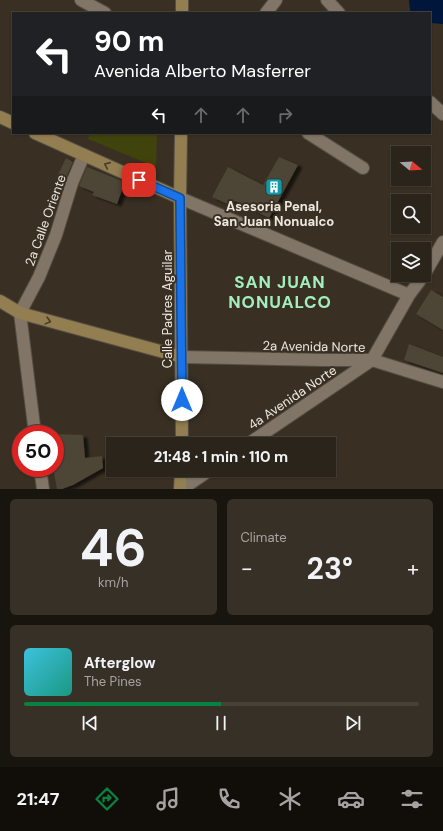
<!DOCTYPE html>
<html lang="en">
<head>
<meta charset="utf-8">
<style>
  :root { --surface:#2b241a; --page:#373027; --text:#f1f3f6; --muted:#a6a4a2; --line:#474139; --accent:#0b8043 }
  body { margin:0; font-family:"DM Sans",sans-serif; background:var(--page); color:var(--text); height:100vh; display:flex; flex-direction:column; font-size:15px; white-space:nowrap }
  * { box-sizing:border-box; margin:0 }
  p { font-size:13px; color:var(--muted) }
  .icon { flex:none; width:22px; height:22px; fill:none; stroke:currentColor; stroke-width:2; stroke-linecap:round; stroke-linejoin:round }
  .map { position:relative; height:489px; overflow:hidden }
  .sheet { display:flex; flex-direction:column; gap:10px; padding:10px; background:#18140e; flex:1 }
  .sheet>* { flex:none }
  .top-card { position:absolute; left:12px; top:12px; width:419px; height:122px; border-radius:0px; box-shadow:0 1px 3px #0004,0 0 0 1px var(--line); background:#202124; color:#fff; overflow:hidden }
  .needle { width:26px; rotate:108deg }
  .fabs { position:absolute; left:391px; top:146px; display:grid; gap:8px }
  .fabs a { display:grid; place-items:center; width:40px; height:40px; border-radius:0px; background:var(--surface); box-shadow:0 1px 3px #0004,0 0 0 1px var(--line); font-size:20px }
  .speed { position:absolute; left:12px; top:425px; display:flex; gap:8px; font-size:20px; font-weight:700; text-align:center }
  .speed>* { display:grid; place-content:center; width:52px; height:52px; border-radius:50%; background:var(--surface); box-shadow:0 1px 3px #0004,0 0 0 1px var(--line); line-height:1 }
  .speed .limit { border:6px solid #d22; background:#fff; color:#111 }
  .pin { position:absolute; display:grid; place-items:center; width:34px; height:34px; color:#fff; margin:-17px; border-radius:8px; box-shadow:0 2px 6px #0006 }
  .me { position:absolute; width:44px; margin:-22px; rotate:0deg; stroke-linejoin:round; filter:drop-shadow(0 0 3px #0008) }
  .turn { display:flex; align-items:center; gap:14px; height:84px; padding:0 16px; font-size:18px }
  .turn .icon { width:52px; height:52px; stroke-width:2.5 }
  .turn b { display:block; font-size:28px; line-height:34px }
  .lanes { display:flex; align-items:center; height:38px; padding:0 16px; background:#0003; justify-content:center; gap:20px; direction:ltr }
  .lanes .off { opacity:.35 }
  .big { font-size:30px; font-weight:700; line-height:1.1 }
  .sheet .card { flex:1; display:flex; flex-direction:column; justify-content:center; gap:6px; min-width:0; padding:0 14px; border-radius:6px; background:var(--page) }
  .sheet .dial { align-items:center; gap:0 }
  .dial b { font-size:52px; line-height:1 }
  .song { display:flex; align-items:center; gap:12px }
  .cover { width:48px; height:48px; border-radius:6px; background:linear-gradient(135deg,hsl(190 70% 55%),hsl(170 70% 35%)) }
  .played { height:4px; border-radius:2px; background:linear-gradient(90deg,var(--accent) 50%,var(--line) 50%) }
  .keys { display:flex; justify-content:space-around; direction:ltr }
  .heat { display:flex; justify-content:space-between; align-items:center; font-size:22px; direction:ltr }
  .sheet .tiles { flex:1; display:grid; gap:10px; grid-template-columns:1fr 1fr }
  .card:last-child { grid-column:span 2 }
  .trip { position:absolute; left:106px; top:437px; width:230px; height:40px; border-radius:0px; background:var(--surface); box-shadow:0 1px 3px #0004,0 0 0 1px var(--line); font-weight:700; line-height:40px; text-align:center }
  .tabs { display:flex; height:64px; justify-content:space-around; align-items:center; background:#110e0a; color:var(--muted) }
  .tabs .icon { width:28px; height:28px }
  .tabs .current { color:var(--accent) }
  .tabs b { font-size:18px; color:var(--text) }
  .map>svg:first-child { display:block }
</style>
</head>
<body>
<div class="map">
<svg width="443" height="489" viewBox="0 0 443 489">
  <defs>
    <filter id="shadow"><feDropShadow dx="4.5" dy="2.5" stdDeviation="1" flood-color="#0009"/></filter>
  </defs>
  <rect width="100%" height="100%" fill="#393023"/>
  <path fill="#40430c" d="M90,133H157L156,167L88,139Z"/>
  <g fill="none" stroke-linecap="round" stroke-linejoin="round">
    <path stroke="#00173b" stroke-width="26" d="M422,0L423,9L443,11"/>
  </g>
  <path fill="#4e4436" filter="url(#shadow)" d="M279,157L298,165L269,218L235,201L232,206L212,197L228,167L263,185Z
    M66,158L73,162L65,180L57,177Z
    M87,167L125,182L117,204L92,195L94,192L79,186Z
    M431,290L443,297V330L416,314Z
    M409,344L443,357V373L404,360Z
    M55,434L83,435L85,458L102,456L103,468L73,485L62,489H57L53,468H55Z"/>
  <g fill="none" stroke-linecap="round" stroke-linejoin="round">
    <defs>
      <path id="minor" d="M81,0L105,13
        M327,0L339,13
        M266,13L276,0
        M430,102L443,114
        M308,133L363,168
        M180,198L409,295
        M424,275L443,242
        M182,357L324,360H372L443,382
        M35,434L20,313L39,277L56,235L72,183L84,155
        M248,444L372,360L409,295L424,275
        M40,468L43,489
        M182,489L210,470"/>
      <path id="secondary" d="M182,13V0
        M0,117L13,123
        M35,133L180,198
        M181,133L180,198L182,444
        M0,301L20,313L182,357
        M180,489L181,470"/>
    </defs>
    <use href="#minor" stroke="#564e43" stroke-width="14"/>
    <use href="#secondary" stroke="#564e43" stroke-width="14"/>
    <use href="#minor" stroke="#807566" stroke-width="12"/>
    <use href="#secondary" stroke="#927e50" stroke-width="12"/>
  </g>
  <defs><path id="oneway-chevron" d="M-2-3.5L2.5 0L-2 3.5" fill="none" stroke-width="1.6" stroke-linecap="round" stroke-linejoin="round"/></defs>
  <g stroke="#463c2a">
    <use href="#oneway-chevron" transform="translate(107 165) rotate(-156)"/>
    <use href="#oneway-chevron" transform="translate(48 321) rotate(15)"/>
  </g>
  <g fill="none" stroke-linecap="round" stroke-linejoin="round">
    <defs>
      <path id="route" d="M139,180L180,198L182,400"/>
    </defs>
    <use href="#route" stroke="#114b97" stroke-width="10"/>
    <use href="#route" stroke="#1a73e8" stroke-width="7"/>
  </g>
  <defs>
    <symbol id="building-square" viewBox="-11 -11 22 22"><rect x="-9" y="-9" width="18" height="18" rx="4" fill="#0f9aa8" stroke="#393023"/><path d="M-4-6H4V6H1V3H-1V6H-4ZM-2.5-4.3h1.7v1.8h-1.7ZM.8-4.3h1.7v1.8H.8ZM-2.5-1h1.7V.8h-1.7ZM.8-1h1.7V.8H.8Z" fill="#fff"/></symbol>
  </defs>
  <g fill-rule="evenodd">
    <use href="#building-square" x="264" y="177" width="20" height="20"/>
  </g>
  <g text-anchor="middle" stroke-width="4" stroke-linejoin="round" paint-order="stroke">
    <g font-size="13" font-weight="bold" fill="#eee8df" stroke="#393023">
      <text x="274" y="211">Asesoria Penal,<tspan x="274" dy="15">San Juan Nonualco</tspan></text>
    </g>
    <g font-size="13" fill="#eee8df" stroke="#393023">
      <text transform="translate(45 220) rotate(-70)" y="5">2a Calle Oriente</text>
      <text transform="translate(167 309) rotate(-90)" y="5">Calle Padres Aguilar</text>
      <text transform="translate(314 346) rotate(1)" y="5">2a Avenida Norte</text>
      <text transform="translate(292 397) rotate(-34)" y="5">4a Avenida Norte</text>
    </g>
    <g font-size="17" font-weight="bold" letter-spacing="1" fill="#a3eebf" stroke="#393023">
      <text x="280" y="288">SAN JUAN<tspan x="280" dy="20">NONUALCO</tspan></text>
    </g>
  </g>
</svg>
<div class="fabs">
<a><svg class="needle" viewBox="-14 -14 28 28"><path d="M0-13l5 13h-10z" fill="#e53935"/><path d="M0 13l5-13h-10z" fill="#a6a4a2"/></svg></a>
<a><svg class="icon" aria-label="search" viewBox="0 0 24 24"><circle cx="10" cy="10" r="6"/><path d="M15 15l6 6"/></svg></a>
<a><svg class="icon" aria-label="layers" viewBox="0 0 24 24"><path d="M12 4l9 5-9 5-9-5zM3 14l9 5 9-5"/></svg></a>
</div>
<div class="speed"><div class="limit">50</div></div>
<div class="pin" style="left:139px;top:180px;background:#d93025"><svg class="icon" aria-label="arrive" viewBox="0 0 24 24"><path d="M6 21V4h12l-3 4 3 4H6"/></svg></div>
<svg class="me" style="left:182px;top:400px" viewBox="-20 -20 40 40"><circle r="19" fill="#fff"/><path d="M0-13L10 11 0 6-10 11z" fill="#1a73e8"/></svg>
<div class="trip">21:48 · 1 min · 110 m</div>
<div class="top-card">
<div class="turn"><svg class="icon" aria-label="left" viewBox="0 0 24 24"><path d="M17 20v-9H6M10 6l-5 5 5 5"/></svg><div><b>90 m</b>Avenida Alberto Masferrer</div></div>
<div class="lanes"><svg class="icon" aria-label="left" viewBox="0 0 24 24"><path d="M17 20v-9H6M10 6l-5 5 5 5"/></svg><svg class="icon off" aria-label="ahead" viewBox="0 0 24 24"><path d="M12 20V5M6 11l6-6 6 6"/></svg><svg class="icon off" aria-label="ahead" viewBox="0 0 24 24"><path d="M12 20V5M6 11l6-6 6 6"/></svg><svg class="icon off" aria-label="right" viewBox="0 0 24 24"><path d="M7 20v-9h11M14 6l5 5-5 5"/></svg></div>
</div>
</div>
<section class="sheet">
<div class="tiles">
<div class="card dial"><b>46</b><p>km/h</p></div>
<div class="card"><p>Climate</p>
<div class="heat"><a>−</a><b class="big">23°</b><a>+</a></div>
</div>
<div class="card">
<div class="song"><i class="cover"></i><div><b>Afterglow</b><p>The Pines</p></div></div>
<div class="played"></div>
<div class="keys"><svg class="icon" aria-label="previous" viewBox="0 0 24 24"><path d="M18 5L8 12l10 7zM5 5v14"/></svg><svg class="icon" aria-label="pause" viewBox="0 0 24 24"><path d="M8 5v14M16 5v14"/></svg><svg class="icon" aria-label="next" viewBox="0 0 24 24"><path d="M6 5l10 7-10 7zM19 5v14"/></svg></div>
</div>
</div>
</section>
<nav class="tabs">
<b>21:47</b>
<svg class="icon current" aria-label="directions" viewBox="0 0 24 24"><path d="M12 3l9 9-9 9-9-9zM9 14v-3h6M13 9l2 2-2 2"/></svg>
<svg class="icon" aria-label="music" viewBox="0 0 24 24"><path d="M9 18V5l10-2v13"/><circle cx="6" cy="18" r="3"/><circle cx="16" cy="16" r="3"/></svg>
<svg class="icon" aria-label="phone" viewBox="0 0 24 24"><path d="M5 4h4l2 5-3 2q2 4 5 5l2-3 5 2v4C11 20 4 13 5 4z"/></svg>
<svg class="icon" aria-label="climate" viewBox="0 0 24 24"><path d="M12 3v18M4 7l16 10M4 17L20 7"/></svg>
<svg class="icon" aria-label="car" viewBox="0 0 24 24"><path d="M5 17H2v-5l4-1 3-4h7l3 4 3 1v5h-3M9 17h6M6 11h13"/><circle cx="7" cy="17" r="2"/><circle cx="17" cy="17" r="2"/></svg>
<svg class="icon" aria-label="filters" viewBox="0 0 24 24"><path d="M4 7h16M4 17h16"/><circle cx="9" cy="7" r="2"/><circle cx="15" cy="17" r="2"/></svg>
</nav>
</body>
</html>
